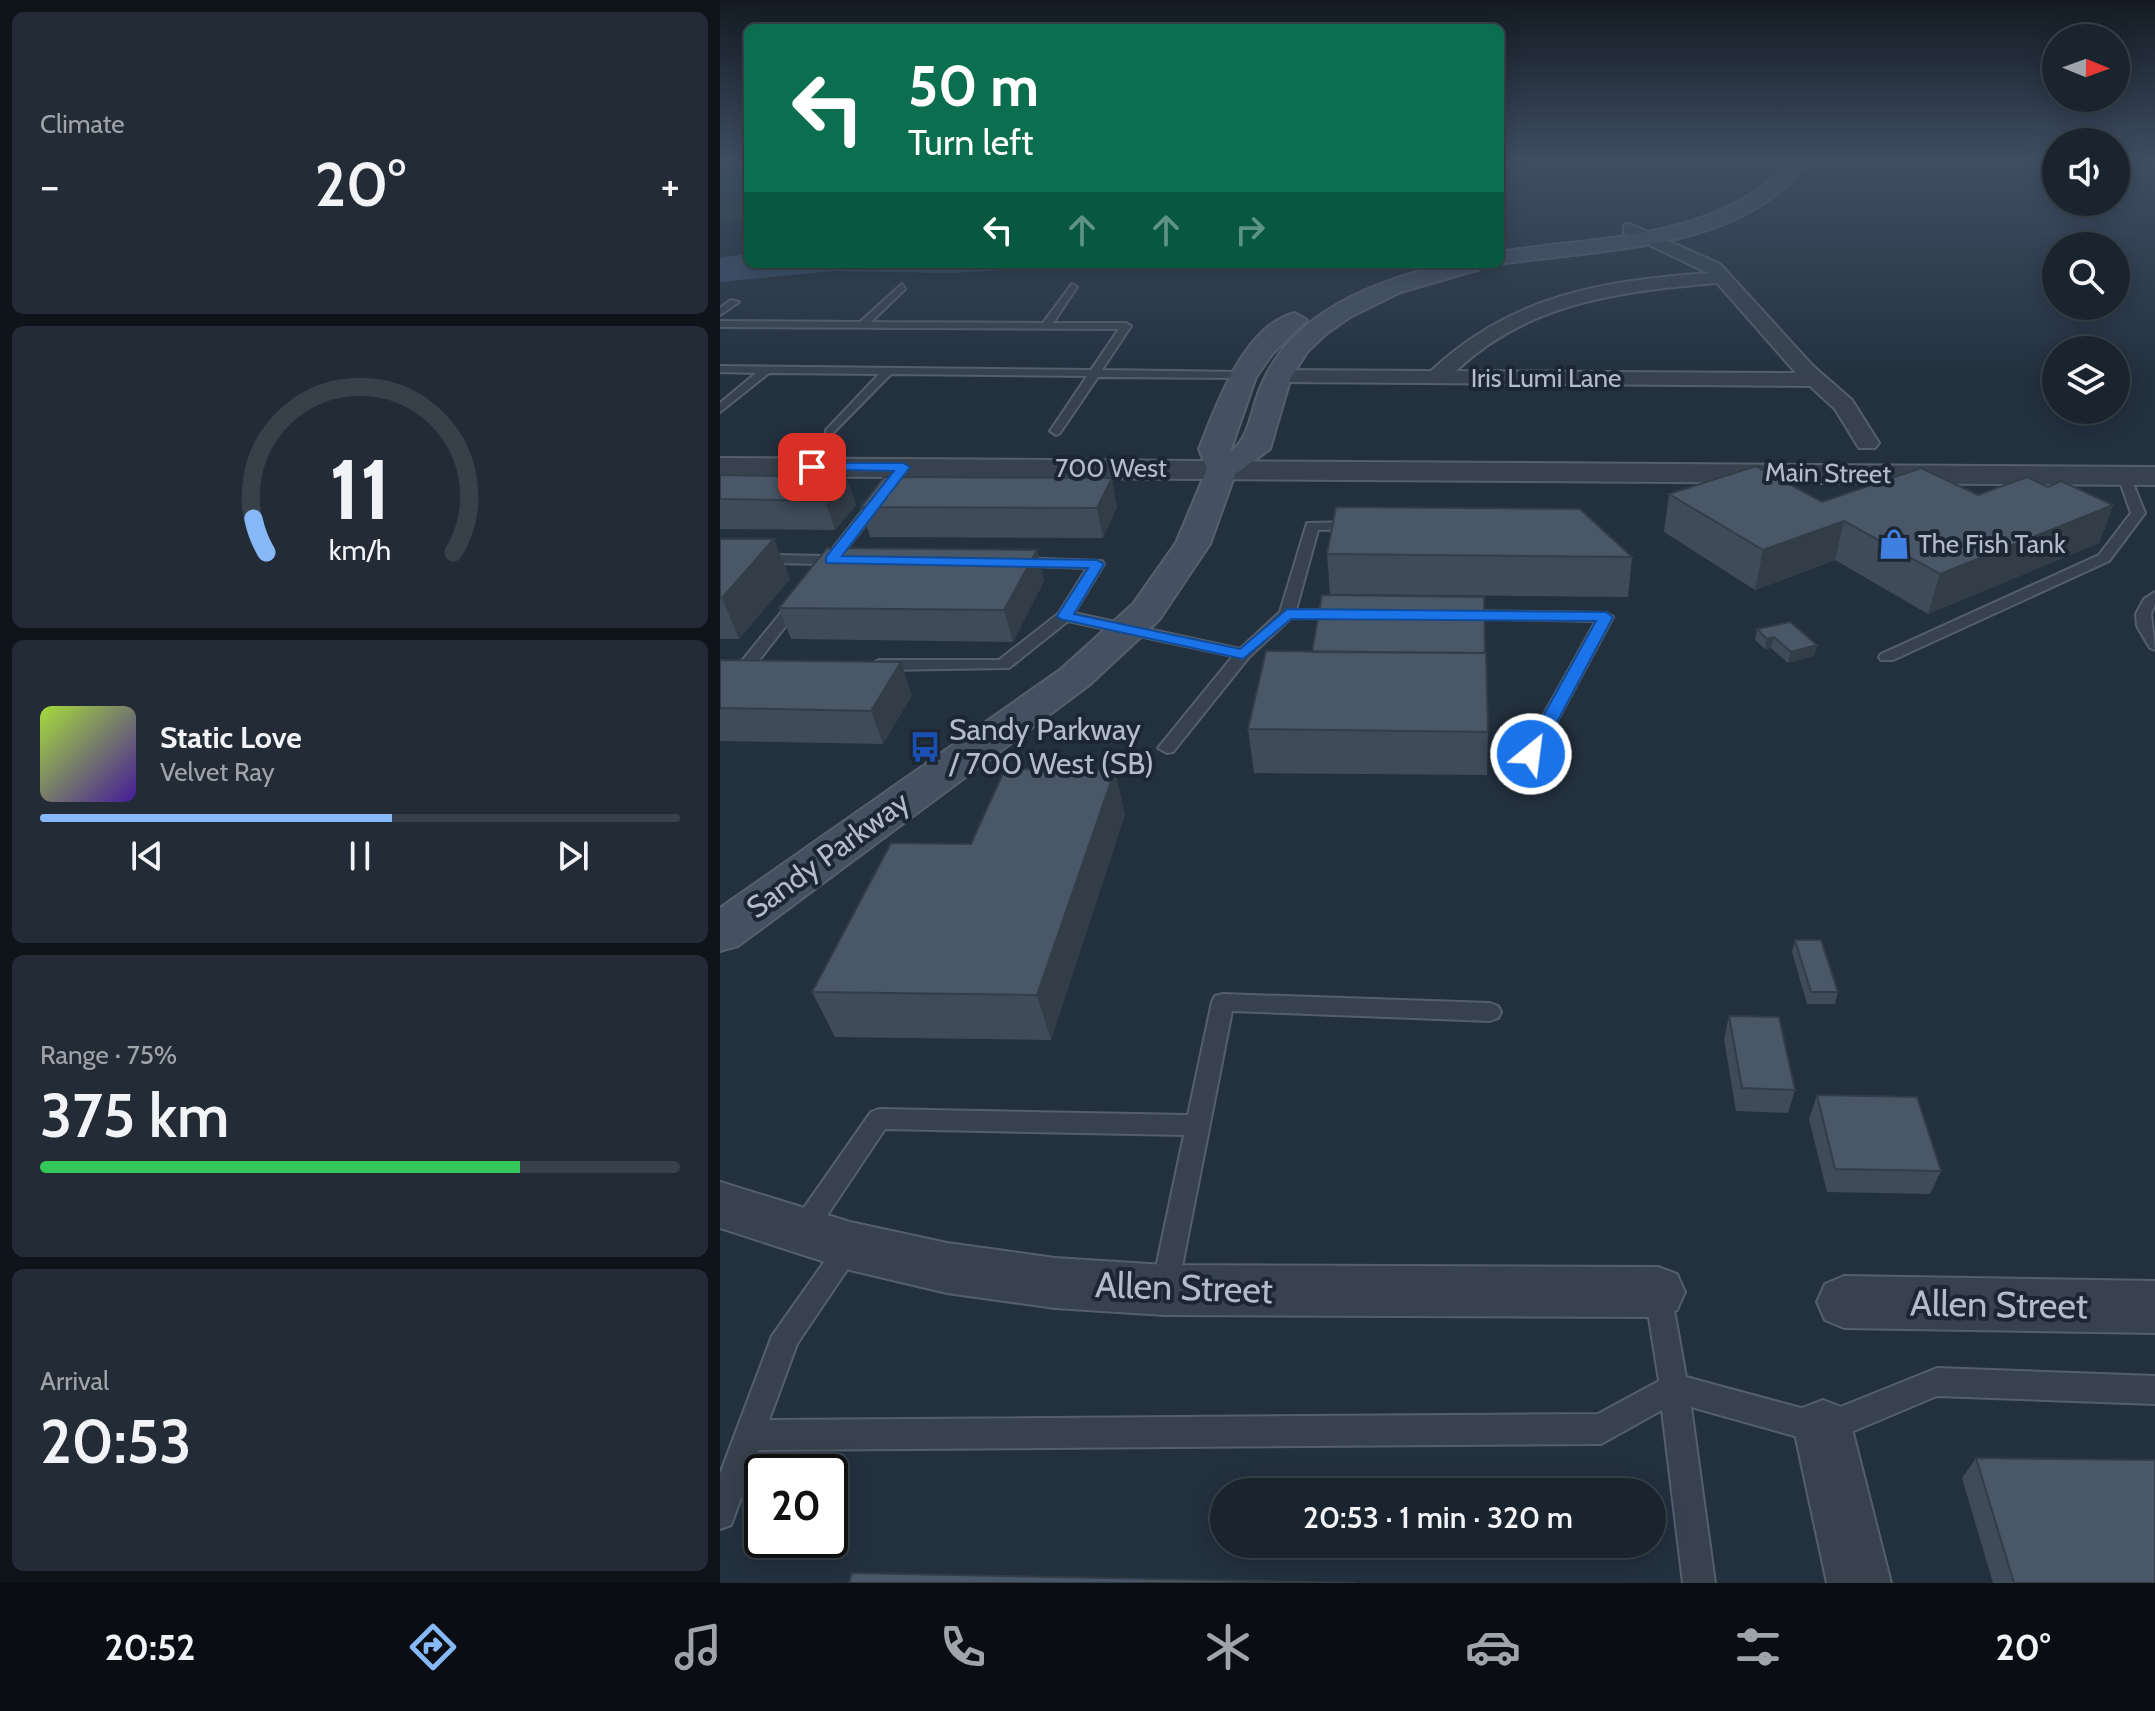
<!DOCTYPE html>
<html lang="en">
<head>
<meta charset="utf-8">
<style>
  :root { --surface:#1a242e; --page:#232c36; --text:#f1f3f6; --muted:#9fa4aa; --line:#38414a; --accent:#87b8fa }
  body { margin:0; font-family:Cabin,sans-serif; background:var(--page); color:var(--text); height:100vh; display:flex; flex-direction:column; font-size:30px; white-space:nowrap }
  * { box-sizing:border-box; margin:0 }
  p { font-size:26px; color:var(--muted) }
  .icon { flex:none; width:44px; height:44px; fill:none; stroke:currentColor; stroke-width:2; stroke-linecap:round; stroke-linejoin:round }
  .map { position:relative; flex:1; overflow:hidden }
  .side { display:flex; flex-direction:column; gap:12px; padding:12px; background:#0e1419; width:720px }
  .side>* { flex:none }
  .guide { position:absolute; left:24px; top:24px; width:760px; height:244px; border-radius:12px; box-shadow:0 4px 20px #0003,0 0 0 2px var(--line); background:#0b6e4f; color:#fff; overflow:hidden }
  .needle { width:52px; rotate:91deg }
  .controls { position:absolute; left:1322px; top:24px; display:grid; gap:16px }
  .controls a { display:grid; place-items:center; width:88px; height:88px; border-radius:50%; background:var(--surface); box-shadow:0 4px 20px #0003,0 0 0 2px var(--line); font-size:40px }
  .speed { position:absolute; left:24px; top:1454px; display:flex; gap:16px; font-size:40px; font-weight:700; text-align:center }
  .speed>* { display:grid; place-content:center; width:104px; height:104px; border-radius:50%; background:var(--surface); box-shadow:0 4px 20px #0003,0 0 0 2px var(--line); line-height:1 }
  .speed .limit { border:4px solid #111; border-radius:12px; background:#fff; color:#111 }
  .pin { position:absolute; display:grid; place-items:center; width:68px; height:68px; color:#fff; margin:-34px; border-radius:16px; box-shadow:0 4px 12px #0006 }
  .me { position:absolute; width:88px; margin:-44px; rotate:29deg; stroke-linejoin:round; filter:drop-shadow(0 0 6px #0008) }
  .turn { display:flex; align-items:center; gap:28px; height:168px; padding:0 32px; font-size:36px }
  .turn .icon { width:104px; height:104px; stroke-width:2.5 }
  .turn b { display:block; font-size:56px; line-height:68px }
  .lanes { display:flex; align-items:center; height:76px; padding:0 32px; background:#0003; justify-content:center; gap:40px; direction:ltr }
  .lanes .off { opacity:.35 }
  .big { font-size:60px; font-weight:600; line-height:1.1 }
  .side .widget { flex:1; display:flex; flex-direction:column; justify-content:center; gap:12px; min-width:0; padding:0 28px; border-radius:12px; background:var(--page) }
  .side .dial { align-items:center; gap:0 }
  .dial svg { height:208px; overflow:visible; fill:none; stroke:var(--line); stroke-width:7; stroke-linecap:round; text-anchor:middle }
  .dial text { fill:var(--text); stroke:none }
  .song { display:flex; align-items:center; gap:24px }
  .cover { width:96px; height:96px; border-radius:12px; background:linear-gradient(135deg,hsl(80 70% 55%),hsl(260 70% 35%)) }
  .played { height:8px; border-radius:4px; background:linear-gradient(90deg,var(--accent) 55%,var(--line) 55%) }
  .keys { display:flex; justify-content:space-around; direction:ltr }
  .heat { display:flex; justify-content:space-between; align-items:center; font-size:44px; direction:ltr }
  .charge { height:12px; border-radius:6px; background:linear-gradient(90deg,#34c759 75%,var(--line) 0) }
  .trip { position:absolute; left:490px; top:1478px; width:456px; height:80px; border-radius:40px; background:var(--surface); box-shadow:0 4px 20px #0003,0 0 0 2px var(--line); font-weight:600; line-height:80px; text-align:center }
  .tab-bar { display:flex; height:128px; justify-content:space-around; align-items:center; background:#0a0e12; color:var(--muted) }
  .tab-bar .icon { width:56px; height:56px }
  .tab-bar .current { color:var(--accent) }
  .tab-bar b { font-size:36px; color:var(--text) }
  main { display:flex; flex:1; min-height:0 }
  .map>svg:first-child { display:block }
</style>
</head>
<body>
<main>
<section class="side">
<div class="widget"><p>Climate</p>
<div class="heat"><a>−</a><b class="big">20°</b><a>+</a></div>
</div>
<div class="widget dial"><svg viewBox="0 0 100 80">
<path d="M14 69A42 42 0 1 1 86 69"/>
<path d="M14 69A42 42 0 0 1 9 56" stroke="#87b8fa"/>
<text x="50" y="56" font-size="32" font-weight="700">11</text>
<text x="50" y="72" font-size="11">km/h</text>
</svg></div>
<div class="widget">
<div class="song"><i class="cover"></i><div><b>Static Love</b><p>Velvet Ray</p></div></div>
<div class="played"></div>
<div class="keys"><svg class="icon" aria-label="previous" viewBox="0 0 24 24"><path d="M18 5L8 12l10 7zM5 5v14"/></svg><svg class="icon" aria-label="pause" viewBox="0 0 24 24"><path d="M8 5v14M16 5v14"/></svg><svg class="icon" aria-label="next" viewBox="0 0 24 24"><path d="M6 5l10 7-10 7zM19 5v14"/></svg></div>
</div>
<div class="widget"><p>Range · 75%</p><b class="big">375 km</b><div class="charge"></div></div>
<div class="widget"><p>Arrival</p><b class="big">20:53</b></div>
</section>
<div class="map">
<svg width="1435" height="1583" viewBox="0 0 1435 1583">
  <rect width="100%" height="100%" fill="#23303e"/>
  <path fill="#253d3f" d="M0,160H28V218L0,223Z"/>
  <path fill="#384e68" d="M28,253V264H397L229,273L115,271L0,282V258Z"/>
  <g fill="none" stroke-linecap="round" stroke-linejoin="round">
    <defs>
      <path id="service" d="M182,284L185,289L151,322L323,323L352,284L357,287L333,323H406L411,326L382,370L521,372L526,375L521,378L378,377L340,433L336,435L330,431L367,376L171,374L110,436L106,434V430L159,374L49,373L0,412V403L36,373L0,372V366L371,370L399,329L0,327V321L140,322Z
        M11,300L19,302L0,315V308Z
        M1400,473L1410,476L1425,513L1389,561L1173,660H1161L1159,657L1161,654L1379,555L1411,513L1398,476Z
        M160,494L166,498L121,556L127,557V563L115,564L106,570L101,569L100,564L0,562V554L107,556L155,495Z
        M634,522L639,523V529L598,530L576,610H620L625,611V617L571,618L529,657L453,752L447,753L438,748L513,656L348,621L289,668L159,670L151,665L159,660H279L339,613L367,568L291,565V559L296,558L382,561L384,564L354,613L520,649L560,612L587,523Z
        M1435,592V604L1431,614L1435,650L1430,648L1417,626L1416,614L1424,599Z
        M78,597L85,601L33,668H21L19,665L21,662L73,598Z
        M742,611L886,613L893,617L817,758L811,759L802,754L876,621L737,618V612Z
        M503,994L770,1003L778,1006L781,1012L778,1018L770,1021L512,1011L458,1287L454,1296L445,1300L436,1296L432,1287L464,1135L165,1129L92,1238L83,1242L74,1238L70,1230L74,1222L151,1112L159,1109L468,1115L492,1002L495,996Z
        M130,1234L139,1238L143,1246L77,1344L49,1420L878,1414L939,1381L925,1293L929,1284L938,1280L947,1284L951,1293L966,1377L1103,1414L1217,1368L1435,1376V1404L1217,1396L1103,1444L971,1407L995,1583H963L942,1410L881,1444L39,1450L11,1525L0,1529V1474L52,1336L121,1238Z"/>
      <path id="minor" d="M910,224L1000,264L1093,366L1132,400L1159,443L1155,448H1139L1115,409L1090,386L558,382L547,376L558,370L711,371C792,295 882,281 988,273L904,233V225ZM997,283L1076,373L736,371C808,302 902,291 997,283Z
        M0,1182L130,1222L227,1243L335,1258L445,1265L938,1267L957,1274L965,1292L957,1310L938,1317L445,1315L335,1308L227,1293L130,1270L0,1228Z
        M1124,1276L1435,1281V1333L1124,1328L1105,1320L1097,1302L1105,1284Z
        M1103,1400L1124,1408L1132,1429L1171,1583H1107L1074,1429L1082,1408Z"/>
      <path id="tertiary" d="M0,458L1435,467V485L0,476Z"/>
      <path id="secondary" d="M1058,160H1077L1083,167C1019,252 876,249 780,264H778L780,252C876,236 992,241 1064,167Z
        M726,264H763L760,269L681,292L630,317L607,333L588,351L571,377L550,449L515,474L490,544L439,620L368,686L18,946L0,951V908L340,670L413,604L456,543L487,469L479,449C496,406 524,325 575,313L587,320L553,353L536,377L510,452C530,439 531,408 541,386C572,312 653,282 726,264Z"/>
    </defs>
    <use href="#service" stroke="#555f6c" stroke-width="4"/>
    <use href="#minor" stroke="#555f6c" stroke-width="4"/>
    <use href="#tertiary" stroke="#555f6c" stroke-width="4"/>
    <use href="#secondary" stroke="#555f6c" stroke-width="4"/>
    <use href="#service" fill="#37424e" fill-rule="evenodd"/>
    <use href="#minor" fill="#37424e" fill-rule="evenodd"/>
    <use href="#tertiary" fill="#37424e" fill-rule="evenodd"/>
    <use href="#secondary" fill="#455161" fill-rule="evenodd"/>
  </g>
  <path fill="#3f4b59" d="M0,475L126,477L136,505L115,530L0,529Z
    M1328,487L1393,505L1379,543L1208,614L1115,560L1035,590L944,532L949,494L1102,502L1258,495Z
    M141,507H397L383,538L150,537Z
    M0,539H54L70,579L19,639H0Z
    M317,550L324,581L293,642L71,639L59,608Z
    M607,554L912,557L908,597L610,594Z
    M1037,629L1097,645L1094,656L1068,663L1051,648L1045,649L1035,640Z
    M592,652L768,732L767,775L534,773L528,729Z
    M0,660L192,695L163,744L0,741Z
    M405,814L331,1040L115,1037L92,992Z
    M1075,940L1118,992L1115,1004H1087L1072,952Z
    M1009,1016L1075,1090L1068,1113L1016,1111L1004,1039Z
    M1097,1095L1221,1171L1210,1194L1107,1192L1089,1119Z
    M1256,1458L1435,1583H1273L1242,1478Z"/>
  <path fill="#333d48" d="M126,477L136,505L115,530L105,501Z
    M392,478L397,507L383,538L377,508Z
    M1393,505L1379,543L1208,614L1220,574Z
    M1124,521L1115,560L1035,590L1043,550Z
    M54,539L70,579L19,639L2,598Z
    M317,550L324,581L293,642L284,610Z
    M1054,637L1051,648L1045,649L1047,639Z
    M1097,645L1094,656L1068,663L1071,652Z
    M181,662L192,695L163,744L151,711Z
    M395,770L405,814L331,1040L317,995Z"/>
  <path fill="#495767" stroke="#333d48" stroke-width="2" d="M1036,466L1102,502L1201,468L1258,495L1307,477L1328,487L1341,481L1393,505L1220,574L1124,521L1043,550L949,494Z
    M0,475L126,477L105,501L0,499Z
    M164,477L392,478L377,508L141,507Z
    M616,507L860,509L912,557L607,554Z
    M0,539H54L2,598H0Z
    M107,548L317,550L284,610L59,608Z
    M602,595L764,597L765,653L592,652Z
    M1070,622L1097,645L1071,652L1054,637L1047,639L1037,629Z
    M546,651L766,653L768,732L528,729Z
    M0,660L181,662L151,711L0,708Z
    M285,769L395,770L317,995L92,992L171,843L251,844Z
    M1075,940H1101L1118,992H1091Z
    M1009,1016L1059,1017L1075,1090L1022,1088Z
    M1097,1095L1197,1097L1221,1171L1115,1169Z
    M1256,1458L1435,1460V1583H1294Z
    M132,1573L635,1583H129Z"/>
  <linearGradient id="sky" x2="0" y2="1"><stop stop-color="#131a22"/><stop offset="0.42" stop-color="#3f4e63"/><stop offset="1" stop-color="#3f4e63" stop-opacity="0"/></linearGradient>
  <rect width="1435" height="382" fill="url(#sky)"/>
  <path fill="#1a73e8" stroke="#114b97" stroke-width="2" d="M92,463H183L190,467L122,556L377,560L384,564L354,614L520,649L567,609L886,612L893,617L820,754L811,759L802,754L876,621L571,619L523,659L340,619L337,616L368,568L106,563V557L174,471L87,469V464Z"/>
  <defs>
    <symbol id="shop-bare" viewBox="-9 -9 18 18"><path d="M-5-2.5h2.3a2.7 3.5 0 0 1 5.4 0H5L5.5 6h-11ZM-1.5-2.5h3a1.5 2.3 0 0 0-3 0Z" fill="#3f7fe0" stroke="#1c2733" stroke-width="2.5" paint-order="stroke"/></symbol>
    <symbol id="bus-bare" viewBox="-9 -9 18 18"><path d="M-5-6H5V4H4V6H2V4H-2V6H-4V4H-5ZM-3.5-4V0h7V-4ZM-3.5 1.2v1.5H-2V1.2ZM2 1.2v1.5H3.5V1.2Z" fill="#1a4fb4" stroke="#1c2733" stroke-width="2.5" paint-order="stroke"/></symbol>
  </defs>
  <g fill-rule="evenodd">
    <use href="#shop-bare" x="1152" y="522" width="44" height="44"/>
    <use href="#bus-bare" x="183" y="725" width="44" height="44"/>
  </g>
  <g text-anchor="middle" stroke-width="8" stroke-linejoin="round" paint-order="stroke">
    <g font-size="26" fill="#b3bcc9" stroke="#1c2733">
      <text x="826" y="387">Iris Lumi Lane</text>
      <text x="391" y="477">700 West</text>
      <text transform="translate(1108 473) rotate(1)" y="9">Main Street</text>
    </g>
    <g font-size="26" fill="#b3bcc9" stroke="#1c2733" text-anchor="start">
      <text x="1198" y="553">The Fish Tank</text>
    </g>
    <g font-size="30" fill="#b3bcc9" stroke="#1c2733" text-anchor="start">
      <text x="229" y="740">Sandy Parkway<tspan x="229" dy="34">/ 700 West (SB)</tspan></text>
    </g>
    <g font-size="30" fill="#b3bcc9" stroke="#1c2733">
      <text transform="translate(108 855) rotate(-36)" y="10">Sandy Parkway</text>
    </g>
    <g font-size="36" fill="#b3bcc9" stroke="#1c2733">
      <text transform="translate(464 1287) rotate(2)" y="13">Allen Street</text>
      <text transform="translate(1279 1304) rotate(1)" y="13">Allen Street</text>
    </g>
  </g>
</svg>
<div class="controls">
<a><svg class="needle" viewBox="-14 -14 28 28"><path d="M0-13l5 13h-10z" fill="#e53935"/><path d="M0 13l5-13h-10z" fill="#9fa4aa"/></svg></a>
<a><svg class="icon" aria-label="sound" viewBox="0 0 24 24"><path d="M4 9h4l5-4v14l-5-4H4zM17 9q2 3 0 6"/></svg></a>
<a><svg class="icon" aria-label="search" viewBox="0 0 24 24"><circle cx="10" cy="10" r="6"/><path d="M15 15l6 6"/></svg></a>
<a><svg class="icon" aria-label="layers" viewBox="0 0 24 24"><path d="M12 4l9 5-9 5-9-5zM3 14l9 5 9-5"/></svg></a>
</div>
<div class="speed"><div class="limit">20</div></div>
<div class="pin" style="left:92px;top:467px;background:#d93025"><svg class="icon" aria-label="arrive" viewBox="0 0 24 24"><path d="M6 21V4h12l-3 4 3 4H6"/></svg></div>
<svg class="me" style="left:811px;top:754px" viewBox="-20 -20 40 40"><circle r="17" fill="#1a73e8" stroke="#fff" stroke-width="3"/><path d="M0-11L8 9 0 5-8 9z" fill="#fff"/></svg>
<div class="trip">20:53 · 1 min · 320 m</div>
<div class="guide">
<div class="turn"><svg class="icon" aria-label="left" viewBox="0 0 24 24"><path d="M17 20v-9H6M10 6l-5 5 5 5"/></svg><div><b>50 m</b>Turn left</div></div>
<div class="lanes"><svg class="icon" aria-label="left" viewBox="0 0 24 24"><path d="M17 20v-9H6M10 6l-5 5 5 5"/></svg><svg class="icon off" aria-label="ahead" viewBox="0 0 24 24"><path d="M12 20V5M6 11l6-6 6 6"/></svg><svg class="icon off" aria-label="ahead" viewBox="0 0 24 24"><path d="M12 20V5M6 11l6-6 6 6"/></svg><svg class="icon off" aria-label="right" viewBox="0 0 24 24"><path d="M7 20v-9h11M14 6l5 5-5 5"/></svg></div>
</div>
</div>
</main>
<nav class="tab-bar">
<b>20:52</b>
<svg class="icon current" aria-label="directions" viewBox="0 0 24 24"><path d="M12 3l9 9-9 9-9-9zM9 14v-3h6M13 9l2 2-2 2"/></svg>
<svg class="icon" aria-label="music" viewBox="0 0 24 24"><path d="M9 18V5l10-2v13"/><circle cx="6" cy="18" r="3"/><circle cx="16" cy="16" r="3"/></svg>
<svg class="icon" aria-label="phone" viewBox="0 0 24 24"><path d="M5 4h4l2 5-3 2q2 4 5 5l2-3 5 2v4C11 20 4 13 5 4z"/></svg>
<svg class="icon" aria-label="climate" viewBox="0 0 24 24"><path d="M12 3v18M4 7l16 10M4 17L20 7"/></svg>
<svg class="icon" aria-label="car" viewBox="0 0 24 24"><path d="M5 17H2v-5l4-1 3-4h7l3 4 3 1v5h-3M9 17h6M6 11h13"/><circle cx="7" cy="17" r="2"/><circle cx="17" cy="17" r="2"/></svg>
<svg class="icon" aria-label="filters" viewBox="0 0 24 24"><path d="M4 7h16M4 17h16"/><circle cx="9" cy="7" r="2"/><circle cx="15" cy="17" r="2"/></svg>
<b>20°</b>
</nav>
</body>
</html>
